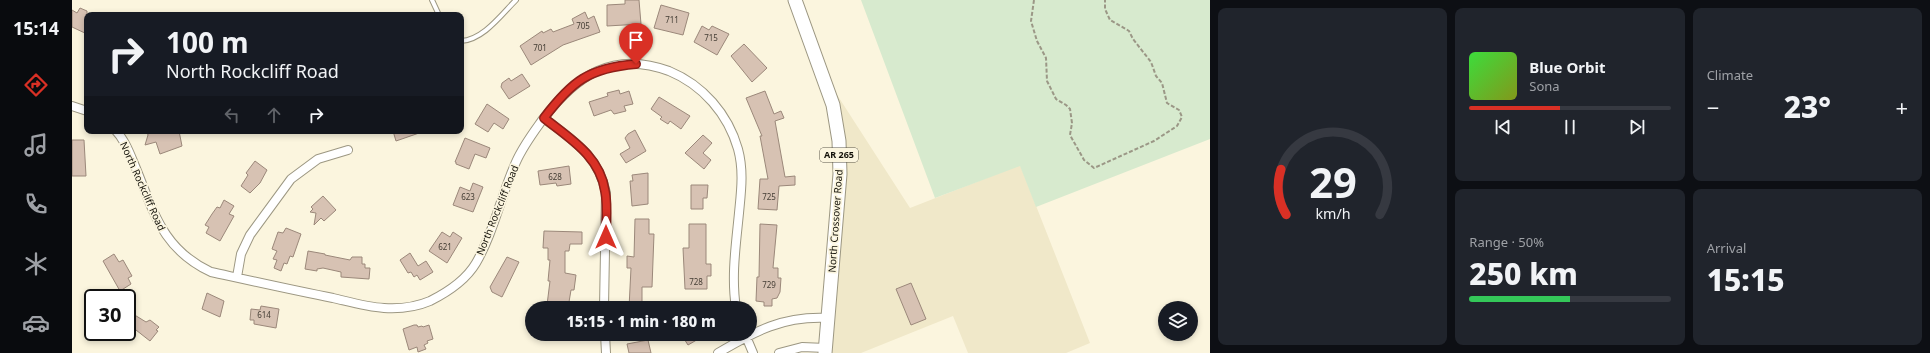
<!DOCTYPE html>
<html lang="en">
<head>
<meta charset="utf-8">
<style>
  :root { --surface:#171b24; --page:#20242c; --text:#f1f3f6; --muted:#9ea1a6; --line:#363941; --accent:#d93025 }
  body { margin:0; font-family:"Noto Sans",sans-serif; background:var(--page); color:var(--text); height:100vh; display:flex; flex-direction:column; font-size:15px; white-space:nowrap }
  * { box-sizing:border-box; margin:0 }
  p { font-size:13px; color:var(--muted) }
  .icon { flex:none; width:22px; height:22px; fill:none; stroke:currentColor; stroke-width:2; stroke-linecap:round; stroke-linejoin:round }
  .map { position:relative; flex:1; overflow:hidden }
  .sheet { display:flex; flex-direction:column; gap:8px; padding:8px; background:#0d0f14; width:720px }
  .sheet>* { flex:none }
  .top-card { position:absolute; left:12px; top:12px; width:380px; height:122px; border-radius:8px; box-shadow:0 2px 6px #0003; background:#171b24; color:var(--text); overflow:hidden }
  .buttons { position:absolute; left:1086px; top:301px; display:grid; gap:8px }
  .buttons a { display:grid; place-items:center; width:40px; height:40px; border-radius:50%; background:var(--surface); box-shadow:0 2px 6px #0003; font-size:20px }
  .speed { position:absolute; left:12px; top:289px; display:flex; gap:8px; font-size:20px; font-weight:700; text-align:center }
  .speed>* { display:grid; place-content:center; width:52px; height:52px; border-radius:50%; background:var(--surface); box-shadow:0 2px 6px #0003; line-height:1 }
  .speed .limit { border:2px solid #111; border-radius:6px; background:#fff; color:#111 }
  .pin { position:absolute; display:grid; place-items:center; width:34px; height:34px; color:#fff; margin:-41px -17px; border-radius:50% 50% 50% 0; rotate:-45deg; box-shadow:0 0 4px #0007 }
  .pin .icon { rotate:45deg }
  .me { position:absolute; width:44px; margin:-22px; rotate:0deg; stroke-linejoin:round; filter:drop-shadow(0 0 3px #0008) }
  .turn { display:flex; align-items:center; gap:14px; height:84px; padding:0 16px; font-size:18px }
  .turn .icon { width:52px; height:52px; stroke-width:2.5 }
  .turn b { display:block; font-size:28px; line-height:34px }
  .lanes { display:flex; align-items:center; height:38px; padding:0 16px; background:#0003; justify-content:center; gap:20px; direction:ltr }
  .lanes .off { opacity:.35 }
  .big { font-size:30px; font-weight:800; line-height:1.1 }
  .sheet .widget { flex:1; display:flex; flex-direction:column; justify-content:center; gap:6px; min-width:0; padding:0 14px; border-radius:8px; background:var(--page) }
  .sheet .dial { align-items:center; gap:0 }
  .dial svg { height:104px; overflow:visible; fill:none; stroke:var(--line); stroke-width:7; stroke-linecap:round; text-anchor:middle }
  .dial text { fill:var(--text); stroke:none }
  .song { display:flex; align-items:center; gap:12px }
  .cover { width:48px; height:48px; border-radius:6px; background:linear-gradient(135deg,hsl(120 70% 55%),hsl(70 70% 35%)) }
  .played { height:4px; border-radius:2px; background:linear-gradient(90deg,var(--accent) 45%,var(--line) 45%) }
  .keys { display:flex; justify-content:space-around; direction:ltr }
  .heat { display:flex; justify-content:space-between; align-items:center; font-size:22px; direction:ltr }
  .charge { height:6px; border-radius:3px; background:linear-gradient(90deg,#34c759 50%,var(--line) 0) }
  .sheet .tiles { flex:1; display:grid; gap:8px; grid-template-columns:repeat(3,1fr) }
  .widget:first-child { grid-row:span 2 }
  .trip { position:absolute; left:453px; top:301px; width:232px; height:40px; border-radius:20px; background:var(--surface); box-shadow:0 2px 6px #0003; font-weight:800; line-height:40px; text-align:center }
  main { display:flex; flex:1; min-height:0 }
  .dock { display:flex; flex-direction:column; width:72px; justify-content:space-around; align-items:center; background:#090b0e; color:var(--muted) }
  .dock .icon { width:28px; height:28px }
  .dock .on { color:var(--accent) }
  .dock b { font-size:18px; color:var(--text) }
  .map>svg:first-child { display:block }
</style>
</head>
<body>
<main>
<nav class="dock">
<b>15:14</b>
<svg class="icon on" aria-label="directions" viewBox="0 0 24 24"><path d="M12 3l9 9-9 9-9-9zM9 14v-3h6M13 9l2 2-2 2"/></svg>
<svg class="icon" aria-label="music" viewBox="0 0 24 24"><path d="M9 18V5l10-2v13"/><circle cx="6" cy="18" r="3"/><circle cx="16" cy="16" r="3"/></svg>
<svg class="icon" aria-label="phone" viewBox="0 0 24 24"><path d="M5 4h4l2 5-3 2q2 4 5 5l2-3 5 2v4C11 20 4 13 5 4z"/></svg>
<svg class="icon" aria-label="climate" viewBox="0 0 24 24"><path d="M12 3v18M4 7l16 10M4 17L20 7"/></svg>
<svg class="icon" aria-label="car" viewBox="0 0 24 24"><path d="M5 17H2v-5l4-1 3-4h7l3 4 3 1v5h-3M9 17h6M6 11h13"/><circle cx="7" cy="17" r="2"/><circle cx="17" cy="17" r="2"/></svg>
</nav>
<div class="map">
<svg width="1138" height="353" viewBox="0 0 1138 353">
  <rect width="100%" height="100%" fill="#fbf5de"/>
  <path fill="#f0e8c9" d="M751,73L838,208L948,165L1018,343L994,353H896L881,316L789,353H753L768,174Z"/>
  <path fill="#d7eace" d="M789,0H1138V139L964,207L948,166L863,198Z"/>
  <path fill="#d7c2b3" stroke="#9b887a" d="M553,0H567L569,24L535,26V5L553,4Z
    M589,5L617,13L611,35L582,28Z
    M8,8L15,11V34L0,27V10L5,13Z
    M513,12L516,19L522,16L528,32L491,45L459,65L448,46L470,31L471,33L479,29L481,32L502,24L500,19Z
    M630,26L637,30L640,26L657,34L645,55L622,42Z
    M672,44L695,68L680,82L659,56Z
    M450,74L458,86L437,99L429,87L430,83L437,78L439,81Z
    M547,90L548,94L557,91L561,104L552,106L554,111L542,114L539,110L522,116L517,102L536,96L535,93Z
    M693,91L702,114L709,111L712,118L703,121L713,177L723,176V185L707,186L705,210L686,209L688,179H696L688,136H690L674,98Z
    M587,97L618,116L609,129L598,121L596,124L588,119L590,117L579,109Z
    M415,104L437,119L431,129L422,123L416,132L403,124Z
    M563,130L574,151L554,163L548,154L558,148L553,138L556,134Z
    M75,131H107L110,146L88,154L84,142L73,145L76,135Z
    M321,131H350V132L324,141Z
    M631,135L640,143L631,153L639,160L632,169L613,153Z
    M393,138L418,148L414,158L403,154L397,169L384,164V162H383Z
    M0,140H12L14,176H0Z
    M183,161L195,170L188,183L178,193L169,186L176,175L174,173Z
    M497,166L499,184L485,186L484,183L468,185L466,171Z
    M576,173V204L560,206L558,181H561L560,175Z
    M401,183L411,187L401,212L381,205L388,187L398,191Z
    M619,185H636L635,198H631V209H619Z
    M251,196L264,210L252,221L249,218L242,225L244,213L238,212L241,209L239,207Z
    M152,200L162,206L157,214L162,216L148,241L134,233L137,227L133,225L140,214L145,207L148,208Z
    M563,219H577V234H582L580,287H570V308H557L559,268H555V256L562,257Z
    M617,224H634V264H639V276H635V289H613L611,248H617Z
    M688,224L705,225L701,268H706V278H709L708,292L705,298L700,299V306H692V302L684,301L685,277H687Z
    M214,228L229,234L221,257L218,256L215,264L212,263L209,271L202,268L205,260L201,259L205,251L200,249L206,232L211,233Z
    M472,231L510,232V244H498L497,251H493V273L504,275L502,290H499L496,308L475,305L478,281H476L478,260H476V248H471Z
    M370,232L378,237L381,232L390,238L375,263L357,251Z
    M236,251L253,254V255L278,260L280,257H290V264H293V268H298L297,279L269,277V272L251,268L245,269V271L233,269Z
    M338,253L346,266L354,261L361,272L348,280L345,275L342,277L339,272L336,273L328,260Z
    M42,254L47,262L51,260L60,276L56,278L59,284L48,291L31,261Z
    M435,257L447,262L430,297L420,292L418,287Z
    M839,283L854,319L839,325L824,289Z
    M135,293L152,301L148,317L130,309Z
    M189,306L207,309L204,328L182,324V320H178L179,309L188,310Z
    M61,314L74,322L78,320L87,327L84,330L86,331L78,341L55,323Z
    M342,325H345L346,327L350,326L351,327L357,325L361,339L355,341L356,343L352,345L354,349L346,352L345,347L337,350L331,329Z
    M609,334H635L616,345Z
    M576,340L579,353H557L555,344Z"/>
  <g fill="none" stroke-linecap="round" stroke-linejoin="round">
    <defs>
      <path id="service" d="M360,0L367,15
        M389,41C411,40 429,15 444,0"/>
      <path id="minor" d="M0,106L15,111
        M472,118C501,141 526,154 534,193L532,308
        M44,131C53,140 58,154 63,166C82,212 90,249 139,272C180,281 220,290 261,298C278,302 295,307 312,308C328,309 344,307 358,301C376,292 394,280 404,263C422,232 429,195 444,162C451,146 461,133 471,119C504,76 541,50 597,71C631,85 656,114 666,149C672,171 669,192 667,213C664,244 659,277 664,308
        M165,277L169,254L178,235L219,179L246,159L276,150
        M533,334L534,353
        M673,334L681,353
        M646,353C683,331 711,316 755,318
        M707,353L730,347L754,348"/>
      <path id="primary" d="M723,0L761,105L767,141L768,174L753,353"/>
    </defs>
    <use href="#service" stroke="#9c9782" stroke-width="6"/>
    <use href="#minor" stroke="#9c9782" stroke-width="10"/>
    <use href="#primary" stroke="#9c9782" stroke-width="15"/>
    <path stroke="#9b9786" stroke-width="2" stroke-dasharray="4 2" stroke-linecap="butt" d="M962,0L959,21L965,41L974,58L975,81L984,99L994,105L998,109L1000,123L998,135L1012,160L1022,168L1082,141L1105,126L1110,117L1107,110L1095,103L1090,83L1084,76L1079,62L1061,39L1057,31L1038,20L1033,9V0"/>
    <use href="#service" stroke="#fff" stroke-width="4"/>
    <use href="#minor" stroke="#fff" stroke-width="8"/>
    <use href="#primary" stroke="#fff" stroke-width="13"/>
  </g>
  <g fill="none" stroke-linecap="round" stroke-linejoin="round">
    <defs>
      <path id="route" d="M534,237C534,222 536,205 533,191C528,156 497,138 472,118C500,81 517,68 564,64"/>
    </defs>
    <use href="#route" stroke="#8d1f18" stroke-width="10"/>
    <use href="#route" stroke="#d93025" stroke-width="7"/>
  </g>
  <g text-anchor="middle" stroke-width="3.5" stroke-linejoin="round" paint-order="stroke">
    <g font-size="8" fill="#443d34">
      <text x="600" y="23">711</text>
      <text x="511" y="29">705</text>
      <text x="639" y="41">715</text>
      <text x="468" y="51">701</text>
      <text x="483" y="180">628</text>
      <text x="396" y="200">623</text>
      <text x="697" y="200">725</text>
      <text x="373" y="250">621</text>
      <text x="624" y="285">728</text>
      <text x="697" y="288">729</text>
      <text x="192" y="318">614</text>
    </g>
    <rect fill="#fbf5de" stroke="#595549" stroke-width="1" x="748" y="148" width="38" height="14" rx="3"/>
    <g font-size="9" font-weight="bold" fill="#131109">
      <text x="767" y="158">AR 265</text>
    </g>
    <g font-size="10" fill="#131109" stroke="#fbf5de">
      <text transform="translate(71 186) rotate(66)" y="4">North Rockcliff Road</text>
      <text transform="translate(425 210) rotate(-68)" y="4">North Rockcliff Road</text>
      <text transform="translate(763 221) rotate(-86)" y="4">North Crossover Road</text>
    </g>
  </g>
</svg>
<div class="buttons">
<a><svg class="icon" aria-label="layers" viewBox="0 0 24 24"><path d="M12 4l9 5-9 5-9-5zM3 14l9 5 9-5"/></svg></a>
</div>
<div class="speed"><div class="limit">30</div></div>
<div class="pin" style="left:564px;top:64px;background:#d93025"><svg class="icon" aria-label="arrive" viewBox="0 0 24 24"><path d="M6 21V4h12l-3 4 3 4H6"/></svg></div>
<svg class="me" style="left:534px;top:237px" viewBox="-20 -20 40 40"><path d="M0-17L14 15 0 8-14 15z" fill="#d93025" stroke="#fff" stroke-width="4"/></svg>
<div class="trip">15:15 · 1 min · 180 m</div>
<div class="top-card">
<div class="turn"><svg class="icon" aria-label="right" viewBox="0 0 24 24"><path d="M7 20v-9h11M14 6l5 5-5 5"/></svg><div><b>100 m</b>North Rockcliff Road</div></div>
<div class="lanes"><svg class="icon off" aria-label="left" viewBox="0 0 24 24"><path d="M17 20v-9H6M10 6l-5 5 5 5"/></svg><svg class="icon off" aria-label="ahead" viewBox="0 0 24 24"><path d="M12 20V5M6 11l6-6 6 6"/></svg><svg class="icon" aria-label="right" viewBox="0 0 24 24"><path d="M7 20v-9h11M14 6l5 5-5 5"/></svg></div>
</div>
</div>
<section class="sheet">
<div class="tiles">
<div class="widget dial"><svg viewBox="0 0 100 80">
<path d="M14 69A42 42 0 1 1 86 69"/>
<path d="M14 69A42 42 0 0 1 10 34" stroke="#d93025"/>
<text x="50" y="56" font-size="32" font-weight="700">29</text>
<text x="50" y="72" font-size="11">km/h</text>
</svg></div>
<div class="widget">
<div class="song"><i class="cover"></i><div><b>Blue Orbit</b><p>Sona</p></div></div>
<div class="played"></div>
<div class="keys"><svg class="icon" aria-label="previous" viewBox="0 0 24 24"><path d="M18 5L8 12l10 7zM5 5v14"/></svg><svg class="icon" aria-label="pause" viewBox="0 0 24 24"><path d="M8 5v14M16 5v14"/></svg><svg class="icon" aria-label="next" viewBox="0 0 24 24"><path d="M6 5l10 7-10 7zM19 5v14"/></svg></div>
</div>
<div class="widget"><p>Climate</p>
<div class="heat"><a>−</a><b class="big">23°</b><a>+</a></div>
</div>
<div class="widget"><p>Range · 50%</p><b class="big">250 km</b><div class="charge"></div></div>
<div class="widget"><p>Arrival</p><b class="big">15:15</b></div>
</div>
</section>
</main>
</body>
</html>
